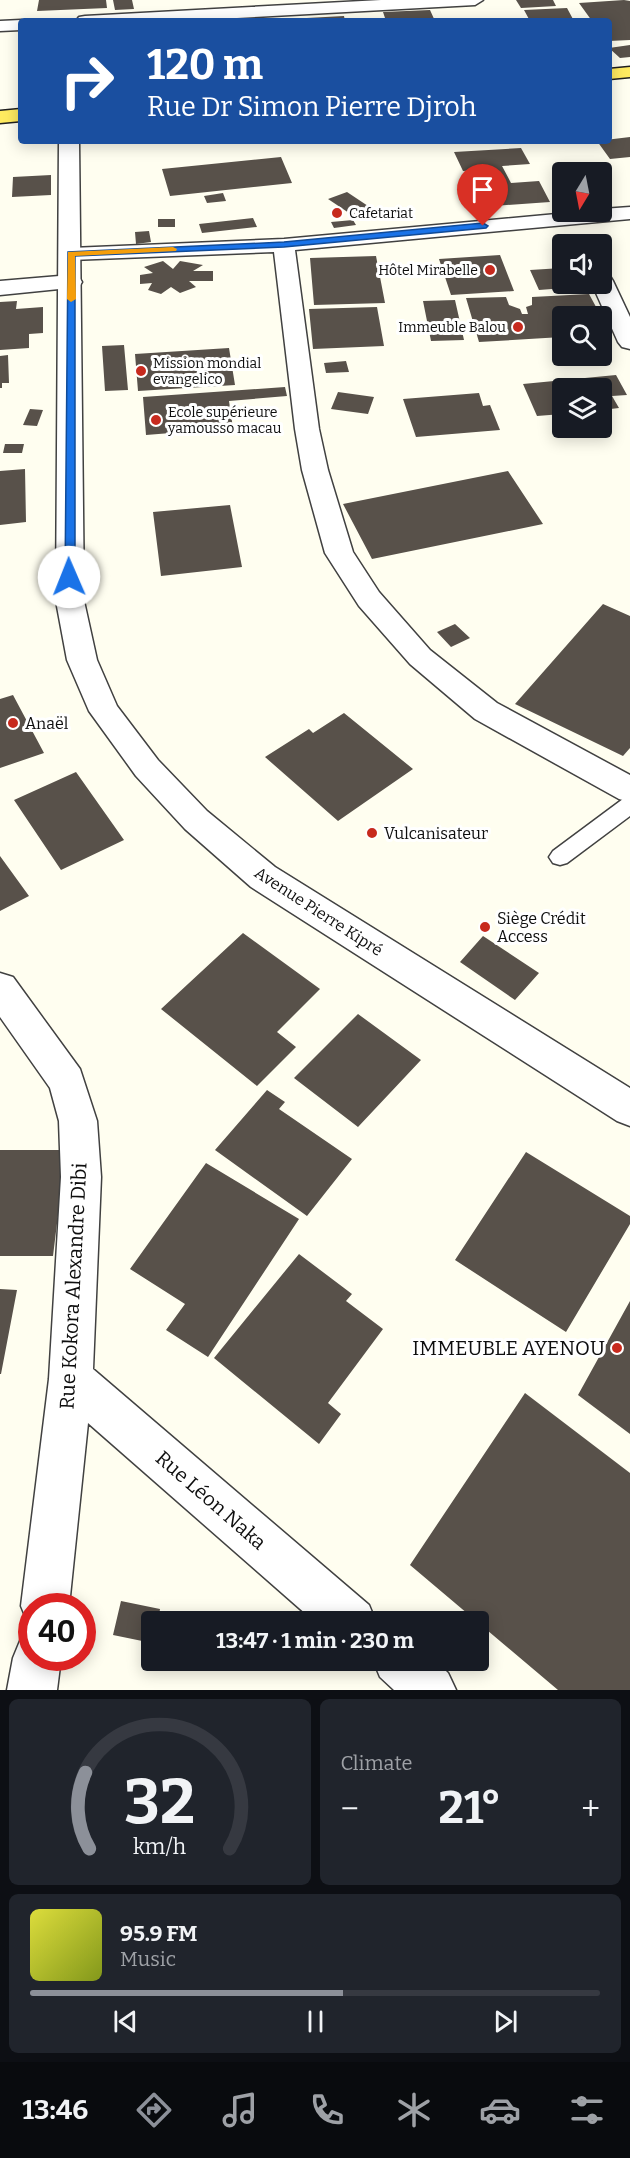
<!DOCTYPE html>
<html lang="en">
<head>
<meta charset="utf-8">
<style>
  :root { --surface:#171b24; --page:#20242c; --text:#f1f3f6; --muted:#9ea1a6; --line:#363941; --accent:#8c9099 }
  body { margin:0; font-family:Bitter,serif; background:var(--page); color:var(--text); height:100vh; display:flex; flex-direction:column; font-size:22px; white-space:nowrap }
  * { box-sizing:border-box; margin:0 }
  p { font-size:20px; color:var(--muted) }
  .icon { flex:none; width:33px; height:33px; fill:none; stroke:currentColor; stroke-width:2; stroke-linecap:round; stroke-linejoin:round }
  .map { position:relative; height:1690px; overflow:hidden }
  .sheet { display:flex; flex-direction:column; gap:9px; padding:9px; background:#0d0f14; flex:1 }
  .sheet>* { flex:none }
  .banner { position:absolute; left:18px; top:18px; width:594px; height:126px; border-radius:6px; box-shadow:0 3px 15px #0003; background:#1a4fa0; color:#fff; overflow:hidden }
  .needle { width:39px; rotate:190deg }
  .buttons { position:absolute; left:552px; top:162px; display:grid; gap:12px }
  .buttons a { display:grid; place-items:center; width:60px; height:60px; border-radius:6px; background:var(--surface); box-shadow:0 3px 15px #0003; font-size:30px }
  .speed { position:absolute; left:18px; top:1593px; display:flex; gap:12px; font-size:30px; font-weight:700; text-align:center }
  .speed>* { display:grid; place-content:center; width:78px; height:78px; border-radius:50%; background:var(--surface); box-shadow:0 3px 15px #0003; line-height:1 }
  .speed .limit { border:9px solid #d22; background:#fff; color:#111 }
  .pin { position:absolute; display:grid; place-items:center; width:51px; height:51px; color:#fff; margin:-62px -26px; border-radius:50% 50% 50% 0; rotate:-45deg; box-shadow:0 0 6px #0007 }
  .pin .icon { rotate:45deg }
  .me { position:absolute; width:66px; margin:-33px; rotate:359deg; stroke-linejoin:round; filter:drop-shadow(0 0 4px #0008) }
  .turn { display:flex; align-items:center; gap:21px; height:126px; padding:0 30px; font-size:27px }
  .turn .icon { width:78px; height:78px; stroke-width:2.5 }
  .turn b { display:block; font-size:42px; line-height:51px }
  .big { font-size:45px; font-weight:700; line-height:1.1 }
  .sheet .card { flex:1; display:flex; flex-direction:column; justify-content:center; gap:9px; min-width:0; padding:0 21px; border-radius:9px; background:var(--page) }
  .sheet .dial { align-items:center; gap:0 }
  .dial svg { height:156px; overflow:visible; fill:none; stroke:var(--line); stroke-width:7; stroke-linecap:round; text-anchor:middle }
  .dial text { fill:var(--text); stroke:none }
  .song { display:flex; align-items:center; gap:18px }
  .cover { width:72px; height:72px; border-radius:9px; background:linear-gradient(135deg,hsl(60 70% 55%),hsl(70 70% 35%)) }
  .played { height:6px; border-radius:3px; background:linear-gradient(90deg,var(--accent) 55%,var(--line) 55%) }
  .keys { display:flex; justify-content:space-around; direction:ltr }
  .heat { display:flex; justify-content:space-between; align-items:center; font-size:33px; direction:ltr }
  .sheet .tiles { flex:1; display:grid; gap:9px; grid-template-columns:1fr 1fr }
  .card:last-child { grid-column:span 2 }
  .trip { position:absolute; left:141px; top:1611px; width:348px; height:60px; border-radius:6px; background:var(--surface); box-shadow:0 3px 15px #0003; font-weight:700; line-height:60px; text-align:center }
  .tab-bar { display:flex; height:96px; justify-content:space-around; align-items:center; background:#090b0e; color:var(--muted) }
  .tab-bar .icon { width:42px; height:42px }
  .tab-bar .on { color:var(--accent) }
  .tab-bar b { font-size:27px; color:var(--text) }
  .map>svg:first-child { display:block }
</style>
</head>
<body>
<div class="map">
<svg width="630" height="1690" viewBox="0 0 630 1690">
  <rect width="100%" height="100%" fill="#fffef0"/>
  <path fill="#58514a" d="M39,0H106L107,8L37,11Z
    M113,0H132L134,9L115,10Z
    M516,0H553L556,6L521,8Z
    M624,0L630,1V40L609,41V21H592L579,3Z
    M567,8L574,21H530L524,10Z
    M430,10L435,21H386L383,12Z
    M344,16L345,21H288V19Z
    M630,45V57L620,58L609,48Z
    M630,137V157L610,159L597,141Z
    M521,148L530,164L502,166L511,183L539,181L550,202L480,207L471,188L494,187L485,170L463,171L454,152Z
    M281,157L292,183L170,196L162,169Z
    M51,175V195L12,197L13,177Z
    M347,192L371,208L352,215L328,199Z
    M223,193L226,201L207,203L204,196Z
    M253,218L257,227L202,233L199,224Z
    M158,219H175V227H158Z
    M353,220L356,225L334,228L331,222Z
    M149,231L151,242L136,244L135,232Z
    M500,255L514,291L451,295L439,259Z
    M376,256L385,303L314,305L310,258Z
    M163,261L173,269L180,261L203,265L193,271H213V281H189L196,287L180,293L171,287L161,294L148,290L152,283L140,284V275L153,273L144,267Z
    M562,268V284H575L577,287L539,290L530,270Z
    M589,294L601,316H562V337L479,342L466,298L506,297L509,305L520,309L522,314H528L526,307L532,305V297Z
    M455,300L464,340L431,341L423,301Z
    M17,301L16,309L43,307V333L29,334V348L0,350V302Z
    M377,307L384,346L313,349L309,309Z
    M124,345L128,390L105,391L102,346Z
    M229,348L235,385L138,391L135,354Z
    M8,355L9,383H2V388H0V356Z
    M346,361L349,372L326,373L324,363Z
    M616,375L627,395L612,396L619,408L602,410V388H562V414L537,416L523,384Z
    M285,387L287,396L229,401L233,428L146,435L143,397Z
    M338,392L374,397L368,414L331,409Z
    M479,393L483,406L490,405L500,430L416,437L403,399Z
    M30,409L43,410L37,426L23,425Z
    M5,444H24L22,453H3Z
    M25,469L26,522L0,525V471Z
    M508,471L543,524L372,559L343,504Z
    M230,505L242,567L161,576L153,512Z
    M603,604L630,616V748L623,756L515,704Z
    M455,624L470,638L451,647L437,632Z
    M13,695L44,753L0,768V699Z
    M344,713L413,769L338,821L265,757L309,729L313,733Z
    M76,772L124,840L61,870L14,800Z
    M0,856L29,896L0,911Z
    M243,933L320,989L277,1032L296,1047L257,1086L161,1009Z
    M483,936L539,973L515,1000L460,962Z
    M358,1014L421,1060L358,1127L294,1078Z
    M267,1090L285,1102L279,1109L352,1159L307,1216L215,1150Z
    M0,1150H66L53,1256H0Z
    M526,1152L630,1216V1224L566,1332L455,1260Z
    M206,1163L299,1219L208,1357L166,1330L185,1304L130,1269Z
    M299,1254L352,1294L346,1301L383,1329L328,1403L341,1414L319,1444L214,1358Z
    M0,1289L17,1290L1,1374H0Z
    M630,1301V1434L578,1395Z
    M525,1393L630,1473V1690H558L410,1565Z
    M121,1601L160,1609L158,1622H152V1643L113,1635Z"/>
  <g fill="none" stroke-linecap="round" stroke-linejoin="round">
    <defs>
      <path id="service" d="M630,797V816L567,863L560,865L553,863L549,857L553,851L623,799Z"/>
      <path id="minor" d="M381,0H483L475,5L180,21H76L79,17L85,16Z
        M21,20L26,21H21V30L0,31V21Z
        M630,207V219L295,250L319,429L328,470L353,552L379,592L430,650L497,703L630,775V802L619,799L475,719L410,664L359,606L325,553L302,470L295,429L274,252L71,260L63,259L60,254L63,249L71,248L284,239L578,212H602V209Z
        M602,274L610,276L613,281L630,317V349L622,347L618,342L592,284H602Z
        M71,275L79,277L82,282L79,287L0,295V281Z
        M0,973L13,977L80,1069L97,1121L101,1177L93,1369L369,1605L376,1622H315L88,1423L69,1606H32V1624L28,1623L21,1606L49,1379L61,1177L59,1121L50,1088L0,1017Z
        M32,1636V1658H61L57,1690H7L13,1658L20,1641Z
        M373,1660H435L448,1673L456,1690H394L380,1677Z"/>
      <path id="tertiary" d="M59,141H79L84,601L97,660L117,706L158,760L207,811L275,867L630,1088V1126L617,1121L251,887L185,829L136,776L89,711L67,660L56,601Z"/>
      <path id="primary" d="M630,67V77L609,79V69Z
        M21,109V121L0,123V111Z"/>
    </defs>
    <use href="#service" stroke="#414141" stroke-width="3"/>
    <use href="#minor" stroke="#414141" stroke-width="3"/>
    <use href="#tertiary" stroke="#414141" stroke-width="3"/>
    <use href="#primary" stroke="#1f1f1f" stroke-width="3"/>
    <use href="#service" fill="#fff" fill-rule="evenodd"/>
    <use href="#minor" fill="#fff" fill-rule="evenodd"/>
    <use href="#tertiary" fill="#fff" fill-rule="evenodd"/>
    <use href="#primary" fill="#ffeb60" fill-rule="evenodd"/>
  </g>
  <path fill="#1a73e8" stroke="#114b97" stroke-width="1.5" d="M483,223L488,226L486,228L284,247L75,256V577L73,580H65L68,252L284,242Z"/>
  <path fill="#f59e0b" d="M173,247L177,249L176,251L75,256L76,299L71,302L67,299L68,252Z"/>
  <g fill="#c72a1e" stroke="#fff" stroke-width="2">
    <circle cx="337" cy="213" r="6"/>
    <circle cx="490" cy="270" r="6"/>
    <circle cx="518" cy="327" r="6"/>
    <circle cx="141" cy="371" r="6"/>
    <circle cx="156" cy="420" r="6"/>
    <circle cx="13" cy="723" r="6"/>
    <circle cx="372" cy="833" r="6"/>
    <circle cx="485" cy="927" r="6"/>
    <circle cx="617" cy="1348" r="6"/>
  </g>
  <g text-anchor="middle" stroke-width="6" stroke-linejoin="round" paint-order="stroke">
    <g font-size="14" fill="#0e0e0e" stroke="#fff" text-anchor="start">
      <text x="349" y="218">Cafetariat</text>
      <text x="478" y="275" text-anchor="end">Hôtel Mirabelle</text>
      <text x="506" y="332" text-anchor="end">Immeuble Balou</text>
      <text x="153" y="368">Mission mondial<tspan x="153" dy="16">evangelico</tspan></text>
      <text x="168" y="417">Ecole supérieure<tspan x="168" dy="16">yamousso macau</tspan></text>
    </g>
    <g font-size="16" fill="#0e0e0e" stroke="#fff" text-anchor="start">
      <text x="25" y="729">Anaël</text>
      <text x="384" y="839">Vulcanisateur</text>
      <text x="497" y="924">Siège Crédit<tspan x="497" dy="18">Access</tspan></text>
    </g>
    <g font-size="16" fill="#0e0e0e" stroke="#fff">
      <text transform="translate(319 911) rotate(33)" y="6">Avenue Pierre Kipré</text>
    </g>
    <g font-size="20" fill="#0e0e0e" stroke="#fff">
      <text transform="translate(73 1286) rotate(-87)" y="7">Rue Kokora Alexandre Dibi</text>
      <text transform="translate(211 1500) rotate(41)" y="7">Rue Léon Naka</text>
    </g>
    <g font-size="20" fill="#0e0e0e" stroke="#fff" text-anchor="end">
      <text x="605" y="1355">IMMEUBLE AYENOU</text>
    </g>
  </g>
</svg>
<div class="buttons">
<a><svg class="needle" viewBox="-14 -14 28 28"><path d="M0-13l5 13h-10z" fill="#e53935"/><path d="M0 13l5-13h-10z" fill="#9ea1a6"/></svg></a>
<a><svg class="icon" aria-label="sound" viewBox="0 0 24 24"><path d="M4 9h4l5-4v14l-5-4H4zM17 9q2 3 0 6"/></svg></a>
<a><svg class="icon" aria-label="search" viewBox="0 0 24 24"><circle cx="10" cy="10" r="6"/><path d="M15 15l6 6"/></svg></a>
<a><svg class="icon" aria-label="layers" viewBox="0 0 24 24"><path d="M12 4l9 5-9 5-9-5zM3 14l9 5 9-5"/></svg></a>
</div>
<div class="speed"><div class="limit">40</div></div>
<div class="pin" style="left:483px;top:226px;background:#d93025"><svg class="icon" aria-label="arrive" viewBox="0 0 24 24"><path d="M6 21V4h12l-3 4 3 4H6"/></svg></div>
<svg class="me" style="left:69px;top:577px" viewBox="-20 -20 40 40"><circle r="19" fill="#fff"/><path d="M0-13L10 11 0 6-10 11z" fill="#1a73e8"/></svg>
<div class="trip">13:47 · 1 min · 230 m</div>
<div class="banner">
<div class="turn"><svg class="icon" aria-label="right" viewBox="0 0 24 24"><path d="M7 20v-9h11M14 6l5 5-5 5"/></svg><div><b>120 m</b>Rue Dr Simon Pierre Djroh</div></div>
</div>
</div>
<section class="sheet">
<div class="tiles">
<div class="card dial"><svg viewBox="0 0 100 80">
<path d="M14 69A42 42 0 1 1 86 69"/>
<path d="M14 69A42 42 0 0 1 12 30" stroke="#8c9099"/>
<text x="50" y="56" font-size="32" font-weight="700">32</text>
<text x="50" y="72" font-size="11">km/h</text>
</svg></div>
<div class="card"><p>Climate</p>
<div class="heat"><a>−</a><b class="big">21°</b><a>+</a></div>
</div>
<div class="card">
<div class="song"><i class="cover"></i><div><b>95.9 FM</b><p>Music</p></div></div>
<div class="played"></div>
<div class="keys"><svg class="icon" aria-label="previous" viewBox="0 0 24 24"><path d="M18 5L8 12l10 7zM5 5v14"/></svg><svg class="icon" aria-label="pause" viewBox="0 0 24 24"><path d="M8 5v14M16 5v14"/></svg><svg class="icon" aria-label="next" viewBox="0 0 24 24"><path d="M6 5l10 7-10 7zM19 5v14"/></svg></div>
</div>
</div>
</section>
<nav class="tab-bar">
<b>13:46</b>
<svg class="icon on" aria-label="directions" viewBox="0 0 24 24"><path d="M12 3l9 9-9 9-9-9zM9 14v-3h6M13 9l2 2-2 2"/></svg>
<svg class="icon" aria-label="music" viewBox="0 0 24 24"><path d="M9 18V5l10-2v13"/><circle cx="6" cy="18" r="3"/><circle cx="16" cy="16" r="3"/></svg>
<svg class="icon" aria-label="phone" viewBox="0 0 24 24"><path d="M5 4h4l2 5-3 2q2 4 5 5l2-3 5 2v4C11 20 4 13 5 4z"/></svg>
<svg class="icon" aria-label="climate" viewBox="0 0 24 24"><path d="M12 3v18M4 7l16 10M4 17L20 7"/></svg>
<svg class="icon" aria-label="car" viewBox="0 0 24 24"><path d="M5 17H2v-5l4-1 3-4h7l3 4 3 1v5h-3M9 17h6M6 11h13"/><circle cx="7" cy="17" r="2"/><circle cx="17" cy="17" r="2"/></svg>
<svg class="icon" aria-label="filters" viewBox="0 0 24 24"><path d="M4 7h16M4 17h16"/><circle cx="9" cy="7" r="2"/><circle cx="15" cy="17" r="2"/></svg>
</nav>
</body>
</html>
